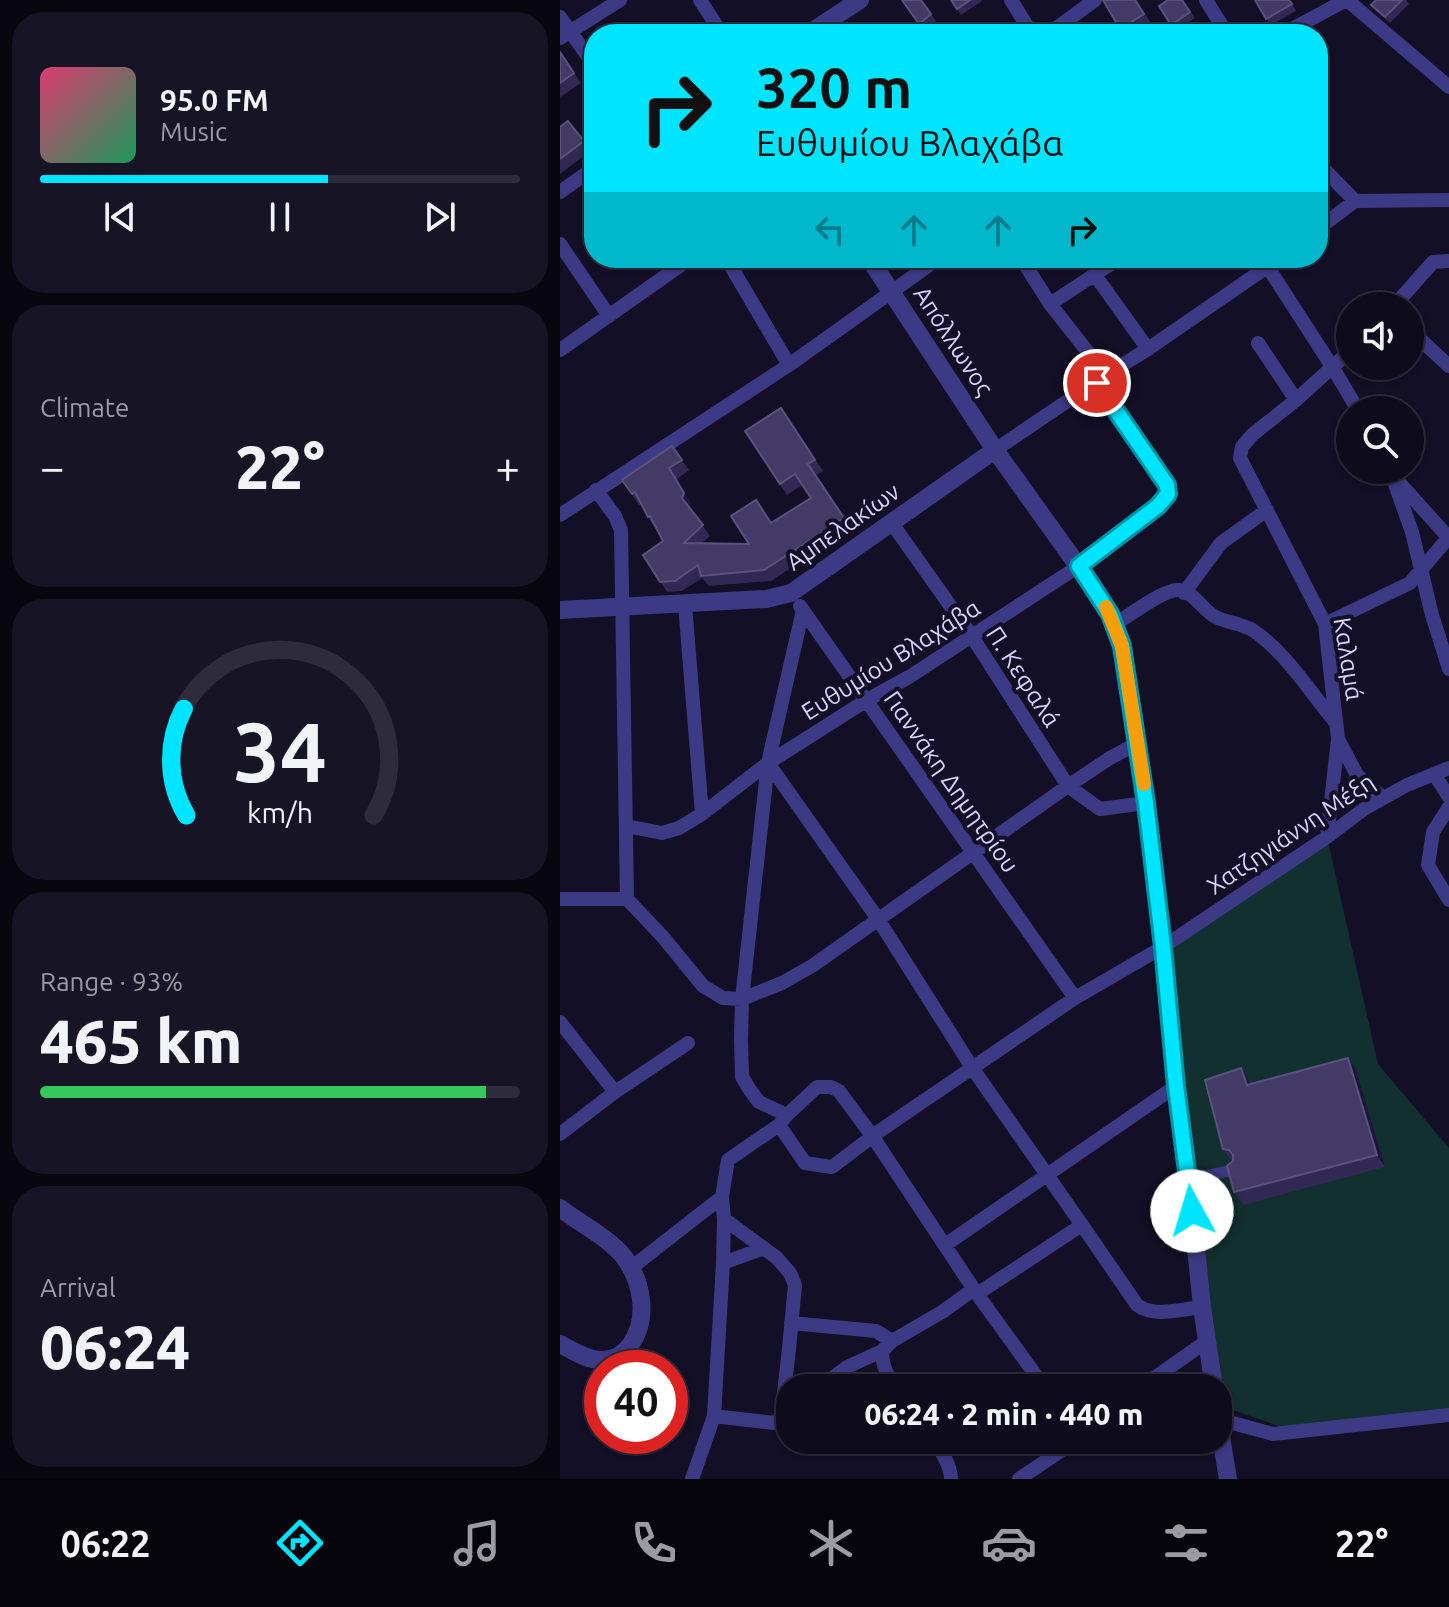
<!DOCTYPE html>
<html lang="en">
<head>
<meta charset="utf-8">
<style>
  :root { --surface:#0e0b1c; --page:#171425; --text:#f1f3f6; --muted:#9b9ba3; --line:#2e2b3b; --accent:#00e5ff }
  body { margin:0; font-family:Ubuntu,sans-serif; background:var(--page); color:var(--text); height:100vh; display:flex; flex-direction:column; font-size:30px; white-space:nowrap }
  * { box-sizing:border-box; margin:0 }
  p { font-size:26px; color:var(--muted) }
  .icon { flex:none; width:44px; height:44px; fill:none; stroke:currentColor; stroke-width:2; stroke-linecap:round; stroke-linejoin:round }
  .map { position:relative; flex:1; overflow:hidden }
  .details { display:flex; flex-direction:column; gap:12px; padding:12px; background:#08060f; width:560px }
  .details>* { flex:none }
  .guide { position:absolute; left:24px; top:24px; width:744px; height:244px; border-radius:32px; box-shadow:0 2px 6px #0004,0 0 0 2px var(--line); background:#00e5ff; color:#111; overflow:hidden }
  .controls { position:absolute; left:776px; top:292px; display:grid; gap:16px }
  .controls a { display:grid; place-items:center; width:88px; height:88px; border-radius:50%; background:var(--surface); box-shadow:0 2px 6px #0004,0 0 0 2px var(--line); font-size:40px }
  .speed { position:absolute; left:24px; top:1350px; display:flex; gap:16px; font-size:40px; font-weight:700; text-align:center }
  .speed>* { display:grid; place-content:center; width:104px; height:104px; border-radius:50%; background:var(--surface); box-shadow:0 2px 6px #0004,0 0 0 2px var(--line); line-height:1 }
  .speed .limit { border:12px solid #d22; background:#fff; color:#111 }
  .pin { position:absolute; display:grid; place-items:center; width:68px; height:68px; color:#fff; margin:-34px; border:4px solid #fff; border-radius:50%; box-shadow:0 2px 8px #0007 }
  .me { position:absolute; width:88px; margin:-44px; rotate:354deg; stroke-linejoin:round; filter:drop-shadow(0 0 6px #0008) }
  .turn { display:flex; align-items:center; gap:28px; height:168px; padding:0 40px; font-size:36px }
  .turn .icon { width:104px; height:104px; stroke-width:2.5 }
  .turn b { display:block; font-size:56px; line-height:68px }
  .lanes { display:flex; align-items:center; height:76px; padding:0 40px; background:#0003; justify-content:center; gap:40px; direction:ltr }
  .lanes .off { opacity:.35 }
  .big { font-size:60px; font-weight:800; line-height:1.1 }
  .details .card { flex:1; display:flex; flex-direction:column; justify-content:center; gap:12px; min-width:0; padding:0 28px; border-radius:32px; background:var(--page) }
  .details .dial { align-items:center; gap:0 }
  .dial svg { height:208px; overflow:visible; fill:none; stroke:var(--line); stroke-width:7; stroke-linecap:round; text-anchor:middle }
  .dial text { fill:var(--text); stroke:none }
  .song { display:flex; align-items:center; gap:24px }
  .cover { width:96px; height:96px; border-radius:12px; background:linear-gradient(135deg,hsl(340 70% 55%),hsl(150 70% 35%)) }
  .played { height:8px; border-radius:4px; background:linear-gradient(90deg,var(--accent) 60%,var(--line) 60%) }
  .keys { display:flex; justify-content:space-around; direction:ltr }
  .heat { display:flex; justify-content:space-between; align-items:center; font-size:44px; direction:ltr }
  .charge { height:12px; border-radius:6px; background:linear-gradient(90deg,#34c759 93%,var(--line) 0) }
  .trip { position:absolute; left:216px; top:1374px; width:456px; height:80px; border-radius:32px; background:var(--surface); box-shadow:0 2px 6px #0004,0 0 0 2px var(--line); font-weight:800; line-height:80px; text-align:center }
  .tab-bar { display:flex; height:128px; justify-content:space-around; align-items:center; background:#06040b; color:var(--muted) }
  .tab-bar .icon { width:56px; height:56px }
  .tab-bar .on { color:var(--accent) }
  .tab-bar b { font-size:36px; color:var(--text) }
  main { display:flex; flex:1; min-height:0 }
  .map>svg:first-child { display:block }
</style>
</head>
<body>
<main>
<section class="details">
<div class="card">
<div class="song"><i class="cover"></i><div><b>95.0 FM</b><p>Music</p></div></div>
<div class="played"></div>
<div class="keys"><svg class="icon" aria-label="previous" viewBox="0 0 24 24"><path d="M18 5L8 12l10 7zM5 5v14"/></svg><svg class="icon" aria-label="pause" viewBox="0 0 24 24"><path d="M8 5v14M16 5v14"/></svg><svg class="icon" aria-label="next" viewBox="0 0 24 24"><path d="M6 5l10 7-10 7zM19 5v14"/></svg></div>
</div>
<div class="card"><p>Climate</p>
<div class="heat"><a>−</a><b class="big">22°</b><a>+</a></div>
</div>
<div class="card dial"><svg viewBox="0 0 100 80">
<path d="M14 69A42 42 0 1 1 86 69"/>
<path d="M14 69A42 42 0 0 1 13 28" stroke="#00e5ff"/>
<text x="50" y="56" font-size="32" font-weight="700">34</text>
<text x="50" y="72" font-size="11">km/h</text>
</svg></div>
<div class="card"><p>Range · 93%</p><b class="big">465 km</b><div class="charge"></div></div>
<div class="card"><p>Arrival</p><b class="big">06:24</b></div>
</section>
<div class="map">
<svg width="889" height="1479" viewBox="0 0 889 1479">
  <rect width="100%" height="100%" fill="#130f26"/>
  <path fill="#12302f" d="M767,837L818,1064L889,1148V1412L722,1427L658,1405V1388L603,947Z"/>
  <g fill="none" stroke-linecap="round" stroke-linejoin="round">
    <path stroke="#3d3a85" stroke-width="11" d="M629,1179L674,1170"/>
    <path stroke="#3d3a85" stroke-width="14" d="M140,0L162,34
      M451,0L472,34
      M646,0L667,34
      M787,0L889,87
      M0,17L34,65
      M488,34L535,0
      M723,34L786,0
      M0,38L60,0
      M758,163L795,201
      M0,192L34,168
      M758,229L795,201L889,200
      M0,244L49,316
      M166,258L229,365
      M461,258L490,304L546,375
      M702,258L773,368L798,410
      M535,275L588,349
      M490,304L560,258
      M834,306L873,262L889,261
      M850,330L889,366
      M698,343L736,400
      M0,350L131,258
      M435,450L546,375L588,349L720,258
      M830,470L852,532L872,615L889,669
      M836,479L889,538
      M36,490L55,516L61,530L67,899L103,937L143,986L163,998L182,999L222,983L252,966L508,786L550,758L578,743
      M0,515L229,365L379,258
      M331,522L411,635L508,786L540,809L586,803
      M624,593L661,543L707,510
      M125,604L142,814
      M240,606L515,998
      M765,624L850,583L889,537
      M554,625C567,617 605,588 619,590C634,592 642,609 654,616C666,623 682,623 694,631C727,654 750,692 776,723
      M778,739L797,775L823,798
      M208,763L318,919L413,1069L522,1225L417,1294
      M874,774L889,797
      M889,807L873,832L868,865L889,900
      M66,826L102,833L119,828L142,814L208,763L307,700L349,677L519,566L598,506L608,494L607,485L537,383
      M767,837L778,739L765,624L680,458L682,447L692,435L736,400L790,351
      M0,899H67
      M0,1022L55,1092
      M227,1115L257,1087H271L279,1091L313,1137L417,1294L485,1388
      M219,1125L245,1163L272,1167L321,1130L515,998L603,947L767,837L804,809L847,785L889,768
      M0,1134L55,1092L128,1043
      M164,1219L217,1258L230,1273L235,1285L229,1349L221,1418
      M522,1225L577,1305C594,1318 622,1309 642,1307
      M385,1245L616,1086
      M163,1263L204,1248
      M71,1268L162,1197
      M231,1323L316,1331L332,1341
      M259,1388L287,1367L322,1351
      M336,1388C328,1376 322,1367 322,1351L332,1341L382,1312L414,1289
      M580,1388L647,1341
      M154,1416L214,1423L226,1415
      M658,1419L713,1434L889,1415
      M373,1440C381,1451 391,1465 391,1479
      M132,1479L154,1416L163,1263L164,1219L162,1197L168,1160L219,1125L227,1115L199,1102L190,1090L182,1077L181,1040L182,999L208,763L243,610
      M459,1479L517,1440"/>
    <path stroke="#3d3a85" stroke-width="18" d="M248,34L300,0
      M309,258L435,450L531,584L550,614L562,646L586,803L603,947L616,1086L629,1179L642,1307L654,1388
      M0,610L206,599L231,593L435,450
      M0,1208C19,1223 49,1238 64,1257C82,1281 89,1318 71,1344C64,1354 54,1361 40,1360C26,1360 12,1350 0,1344
      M658,1418L668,1479"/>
  </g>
  <path fill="#312854" d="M341,0L371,14L376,21L364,30Z
    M391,0H421L422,1L401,15Z
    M543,0H576L591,23L573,34H564Z
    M622,0L635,18L616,31L599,6Z
    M730,0L736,11L711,25L706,19Z
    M816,0H846L849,4L830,23L816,11L811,5Z
    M0,52L21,83L0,97Z
    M8,121L30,151L0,174V127Z
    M221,408L263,471L256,475L291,529L211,581L149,586L142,578L122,591L107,592L83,555L103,541L96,528H95L88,517L81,504L79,505L62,480L112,446L129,470L117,479L131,504L129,508L150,536L142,543L189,544L212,523L251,498L242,485L227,495L185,431Z
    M788,1058L796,1070L825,1167L683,1205L674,1192L672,1162L663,1149L689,1081L691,1084Z"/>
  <path fill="#1d163a" d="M109,468L131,504L129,508L122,498Z
    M788,1058L796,1070L825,1167L817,1155Z
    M681,1068L689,1081L696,1098L687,1085Z"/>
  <path fill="#433a66" stroke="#5a527e" stroke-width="2" d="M342,0H361L371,14L359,24Z
    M391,0H410L397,9Z
    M543,0H575L584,14L560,29Z
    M608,0H622L630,12L611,25L599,6Z
    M695,0H729L732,4L706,19Z
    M816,0H842L825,17L811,5Z
    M285,27L290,34H276Z
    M0,52L14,73L0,83Z
    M8,121L24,141L0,159V127Z
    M221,408L255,460L248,464L284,518L204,570L141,576L138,565L115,581L100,582L83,555L103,541L90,516L88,517L75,492L72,494L62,480L112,446L122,460L109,468L124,493L122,498L143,525L124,543L189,544L171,516L196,500L211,523L251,498L235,474L220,484L185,431Z
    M788,1058L817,1155L674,1192L667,1166L673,1161V1155L669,1150L663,1149L645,1080L681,1068L687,1085Z"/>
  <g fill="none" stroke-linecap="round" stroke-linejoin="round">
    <defs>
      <path id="route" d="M537,383L607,485L608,494L598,506L519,566L550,614L562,646L586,803L603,947L616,1086L632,1211"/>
    </defs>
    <use href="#route" stroke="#0095a6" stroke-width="20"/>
    <use href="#route" stroke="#00e5ff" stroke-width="14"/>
    <path stroke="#f59e0b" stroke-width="14" d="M546,607L562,646L584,784"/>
  </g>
  <g text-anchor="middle" stroke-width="8" stroke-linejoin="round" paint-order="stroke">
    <g font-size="24" fill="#d9d4ff" stroke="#130f26">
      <text transform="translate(393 341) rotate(57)" y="8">Απόλλωνος</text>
      <text transform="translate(283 527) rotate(-35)" y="8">Αμπελακίων</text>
      <text transform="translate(788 659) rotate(81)" y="8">Καλαμά</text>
      <text transform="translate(331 660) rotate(-32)" y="8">Ευθυμίου Βλαχάβα</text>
      <text transform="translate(463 677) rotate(57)" y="8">Π. Κεφαλά</text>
      <text transform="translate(391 782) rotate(55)" y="8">Γιαννάκη Δημητρίου</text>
      <text transform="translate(731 834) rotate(-34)" y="8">Χατζηγιάννη Μέξη</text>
    </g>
  </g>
</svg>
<div class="controls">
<a><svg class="icon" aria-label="sound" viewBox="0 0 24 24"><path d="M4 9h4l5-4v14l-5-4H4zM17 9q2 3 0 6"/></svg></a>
<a><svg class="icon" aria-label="search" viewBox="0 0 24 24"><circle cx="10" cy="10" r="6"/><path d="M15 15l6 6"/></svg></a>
</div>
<div class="speed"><div class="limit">40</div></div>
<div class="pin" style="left:537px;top:383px;background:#d93025"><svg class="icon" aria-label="arrive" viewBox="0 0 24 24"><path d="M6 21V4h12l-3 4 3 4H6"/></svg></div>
<svg class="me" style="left:632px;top:1211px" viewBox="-20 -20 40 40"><circle r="19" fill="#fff"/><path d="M0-13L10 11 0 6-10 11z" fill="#00e5ff"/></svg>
<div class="trip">06:24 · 2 min · 440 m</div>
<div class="guide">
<div class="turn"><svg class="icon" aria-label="right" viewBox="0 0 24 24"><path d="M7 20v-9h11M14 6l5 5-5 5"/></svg><div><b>320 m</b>Ευθυμίου Βλαχάβα</div></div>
<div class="lanes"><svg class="icon off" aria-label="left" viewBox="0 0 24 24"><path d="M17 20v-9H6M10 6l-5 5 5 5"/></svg><svg class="icon off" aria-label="ahead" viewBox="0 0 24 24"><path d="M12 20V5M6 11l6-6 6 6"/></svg><svg class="icon off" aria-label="ahead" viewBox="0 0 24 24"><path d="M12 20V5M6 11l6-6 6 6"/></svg><svg class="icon" aria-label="right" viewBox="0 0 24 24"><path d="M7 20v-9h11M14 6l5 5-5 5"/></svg></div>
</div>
</div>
</main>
<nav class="tab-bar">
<b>06:22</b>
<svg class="icon on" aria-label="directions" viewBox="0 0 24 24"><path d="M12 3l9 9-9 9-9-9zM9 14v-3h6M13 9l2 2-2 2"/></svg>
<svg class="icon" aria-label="music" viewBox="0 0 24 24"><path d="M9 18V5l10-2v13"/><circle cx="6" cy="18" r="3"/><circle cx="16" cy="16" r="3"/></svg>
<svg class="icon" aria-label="phone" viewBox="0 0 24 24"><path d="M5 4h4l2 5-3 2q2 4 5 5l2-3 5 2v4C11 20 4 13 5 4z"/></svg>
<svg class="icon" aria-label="climate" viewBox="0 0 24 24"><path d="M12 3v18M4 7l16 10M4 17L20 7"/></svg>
<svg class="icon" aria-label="car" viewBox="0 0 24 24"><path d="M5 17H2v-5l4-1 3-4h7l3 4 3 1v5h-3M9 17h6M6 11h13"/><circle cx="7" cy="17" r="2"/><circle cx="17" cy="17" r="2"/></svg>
<svg class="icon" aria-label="filters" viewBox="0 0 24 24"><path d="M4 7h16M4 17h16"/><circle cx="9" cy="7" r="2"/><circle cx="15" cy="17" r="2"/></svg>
<b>22°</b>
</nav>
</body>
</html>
